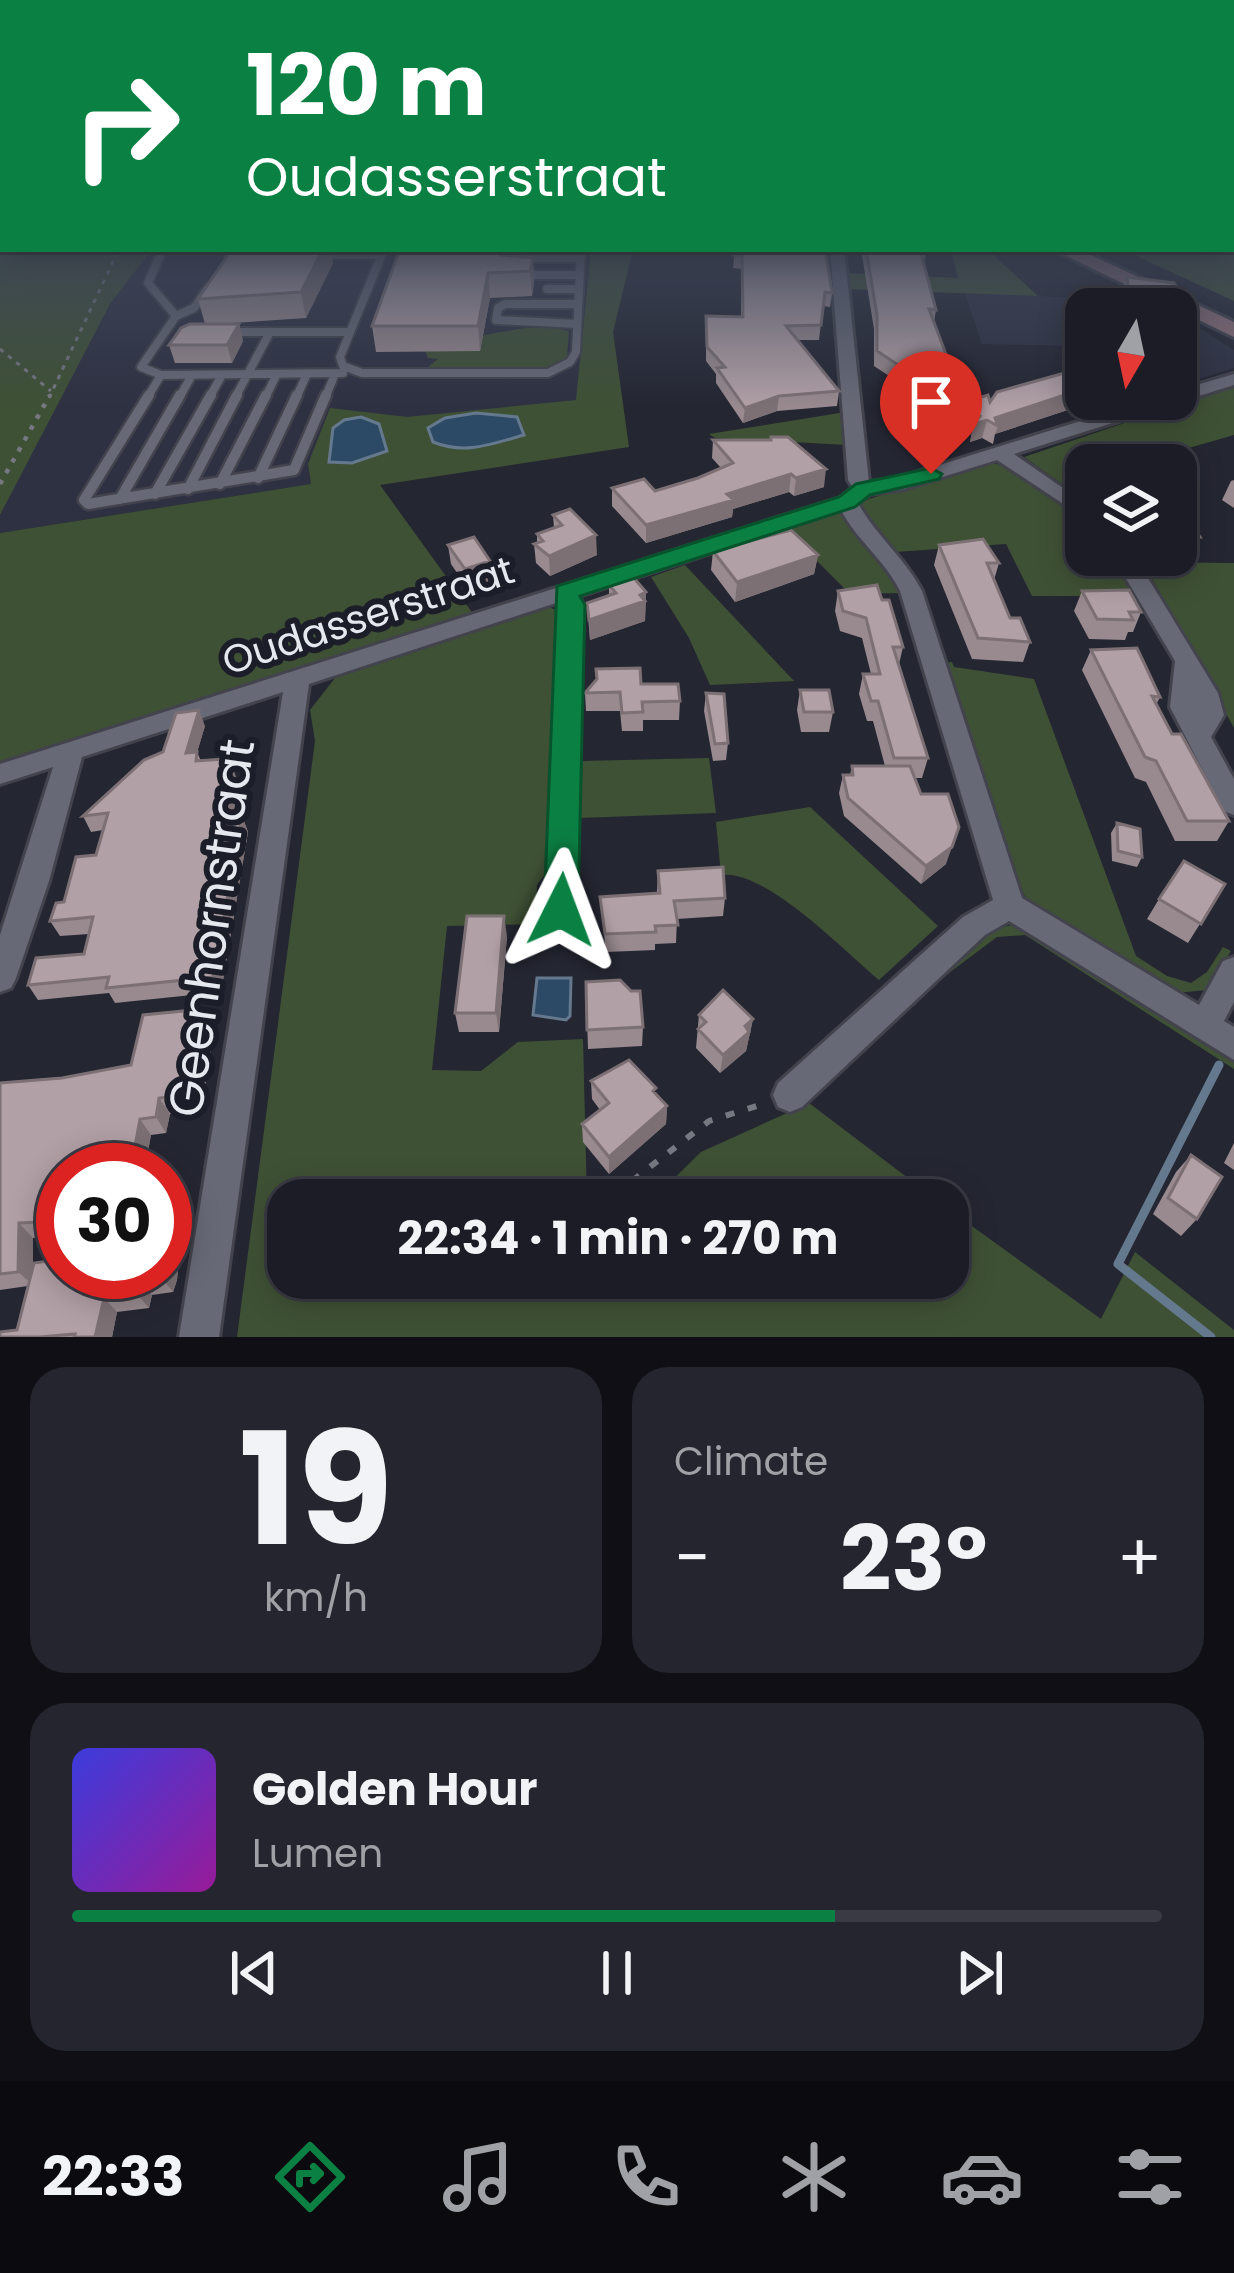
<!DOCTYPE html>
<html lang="en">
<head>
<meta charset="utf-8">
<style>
  :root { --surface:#1b1c26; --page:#24252e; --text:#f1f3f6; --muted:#a0a1a7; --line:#393a43; --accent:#0b8043 }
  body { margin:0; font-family:Poppins,sans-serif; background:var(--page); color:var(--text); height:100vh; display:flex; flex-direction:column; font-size:45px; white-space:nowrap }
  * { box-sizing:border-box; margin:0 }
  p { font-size:39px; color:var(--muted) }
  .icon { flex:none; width:66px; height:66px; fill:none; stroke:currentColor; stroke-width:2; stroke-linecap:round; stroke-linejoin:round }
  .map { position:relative; height:1337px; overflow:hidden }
  .side { display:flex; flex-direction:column; gap:30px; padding:30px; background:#0f0f15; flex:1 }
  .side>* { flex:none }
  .hud { position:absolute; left:0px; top:0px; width:1236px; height:252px; box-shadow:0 6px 30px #0003,0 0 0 3px var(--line); background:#0b8043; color:#fff; overflow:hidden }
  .needle { width:78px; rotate:189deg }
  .buttons { position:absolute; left:1065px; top:288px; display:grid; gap:24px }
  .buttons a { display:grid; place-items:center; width:132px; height:132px; border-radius:24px; background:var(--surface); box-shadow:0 6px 30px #0003,0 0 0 3px var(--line); font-size:60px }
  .speed { position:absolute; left:36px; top:1143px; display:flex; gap:24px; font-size:60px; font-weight:700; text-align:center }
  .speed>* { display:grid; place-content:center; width:156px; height:156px; border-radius:50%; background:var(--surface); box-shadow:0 6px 30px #0003,0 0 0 3px var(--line); line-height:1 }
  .speed .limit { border:18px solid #d22; background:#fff; color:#111 }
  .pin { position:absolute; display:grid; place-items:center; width:102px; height:102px; color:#fff; margin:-123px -51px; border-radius:50% 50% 50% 0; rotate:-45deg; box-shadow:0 0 12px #0007 }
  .pin .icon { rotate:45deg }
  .me { position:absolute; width:132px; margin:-66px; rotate:3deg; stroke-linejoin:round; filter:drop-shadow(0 0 9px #0008) }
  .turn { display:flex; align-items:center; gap:42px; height:252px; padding:0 48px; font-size:54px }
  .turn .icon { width:156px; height:156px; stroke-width:2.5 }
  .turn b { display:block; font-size:84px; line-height:102px }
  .big { font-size:90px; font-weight:700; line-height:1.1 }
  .side .tile { flex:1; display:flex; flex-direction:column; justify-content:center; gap:18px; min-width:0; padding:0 42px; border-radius:36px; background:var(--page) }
  .side .dial { align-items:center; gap:0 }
  .dial b { font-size:156px; line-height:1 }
  .song { display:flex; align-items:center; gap:36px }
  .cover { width:144px; height:144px; border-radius:18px; background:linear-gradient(135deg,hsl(240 70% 55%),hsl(300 70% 35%)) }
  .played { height:12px; border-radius:6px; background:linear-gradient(90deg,var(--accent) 70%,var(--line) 70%) }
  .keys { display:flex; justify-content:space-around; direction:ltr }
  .heat { display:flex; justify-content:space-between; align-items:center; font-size:66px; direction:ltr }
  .side .tiles { flex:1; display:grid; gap:30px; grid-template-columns:1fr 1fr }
  .tile:last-child { grid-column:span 2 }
  .trip { position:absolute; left:267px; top:1179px; width:702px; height:120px; border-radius:36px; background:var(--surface); box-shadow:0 6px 30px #0003,0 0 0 3px var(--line); font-weight:700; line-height:120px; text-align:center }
  .menu { display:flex; height:192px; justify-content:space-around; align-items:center; background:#0b0b0f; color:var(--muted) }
  .menu .icon { width:84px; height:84px }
  .menu .active { color:var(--accent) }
  .menu b { font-size:54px; color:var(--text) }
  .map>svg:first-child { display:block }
</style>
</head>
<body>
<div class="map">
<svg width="1234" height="1337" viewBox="0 0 1234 1337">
  <rect width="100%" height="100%" fill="#242632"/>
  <path fill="#2e3142" d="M152,249H591L576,406L308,465L311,484L0,533V515L42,430L110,304Z
    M965,293L1152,301L1169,309H1086V346L982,344Z
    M1176,313L1234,350V368L1189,382L1176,375Z"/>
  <path fill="#3f5135" d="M0,221L3,249H152L110,304L0,515Z
    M1234,232V301L1130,253L1233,249Z
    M591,249H633L613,332L629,447L380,485L474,615L0,765V533L311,484L308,464L330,408L407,417L576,400Z
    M951,249L989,251L1038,296L846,289L844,273L958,278Z
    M544,326L569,331L567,358L556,368L428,367L438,359L428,358L425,351C467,338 503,330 544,326Z
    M1234,386V435L1168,454L1174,465H1086V501L1024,457Z
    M846,412L848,445L715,438L709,434Z
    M987,461L1014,469L1086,519V555H1116L1139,596H1032L1006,544L896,552L867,525L860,502Z
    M843,510L883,555L903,593L850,594L783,527Z
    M1143,562L1234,563V728Z
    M685,565L794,681L710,685L689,638L651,577Z
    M549,607L556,610L560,642L555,861L537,885L536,924L447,926L432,1070L481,1071L518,1042L583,1039L587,1200H288V1278H948V1209L1101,1319L1135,1252L1234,1330V1337H237L315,741L310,710L335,678Z
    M952,662L954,667L1034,679L1136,956L1167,976L1191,983L1207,972L1223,947L1231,951L1207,990L1177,993L1033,905L1024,895L943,663Z
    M709,758L716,813L579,818L582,761Z
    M810,807L938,926L879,980C844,951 766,869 721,875L716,822Z
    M1012,925L1033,931L1234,1057V1069L1025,935L997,937L914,999L988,930Z
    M809,1103L937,1200H652L701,1152Z"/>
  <path fill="#2c4965" stroke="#64798e" stroke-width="3" d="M476,413L517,417L524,435C492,444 465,455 433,442L428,428L445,418Z
    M361,417L379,424L387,451L352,463L329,462L333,428L344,420Z
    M537,978H571L570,1016L566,1020L533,1015Z"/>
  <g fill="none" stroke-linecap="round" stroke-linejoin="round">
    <path stroke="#64798e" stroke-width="9" d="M1211,1337L1118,1264L1219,1065"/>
    <defs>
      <path id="lane-far1" d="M163,249L148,283L176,316
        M223,249L230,255H242
        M384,249L340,357L343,366L362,373H548L570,362L576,352L581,249
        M316,255H381
        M522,258H580
        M522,275H580
        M208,288L194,308L176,316L141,367L161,375L343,373
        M547,289H579
        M577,324L496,320L498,308L505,304H578
        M225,332H350
        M147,398L161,375
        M179,398L192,375
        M209,398L222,375
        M235,398L270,332
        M265,398L277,374
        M296,398L307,374
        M325,398L335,374"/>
      <path id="lane" d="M149,395L84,500L88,504L294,470L326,395
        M258,478L297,395
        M220,484L266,395
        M188,489L237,395
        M155,494L211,395
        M120,499L180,395"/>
      <path id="street" d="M830,249H844L869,482L895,479L1151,399H1176V391L1234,374V385L1014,454L1086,504V519L997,460L904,489L870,494L858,503C876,536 905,558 922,591L1022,898L1199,1005L1223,961L1234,957V1002L1224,1021L1234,1027V1060L1009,921L985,935L802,1107L790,1112L778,1107L773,1095L778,1083L963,917L993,900L900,591C885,560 857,541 841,510L579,596L583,605L576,909L572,918L561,922L550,918L546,909L559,602L309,684L219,1337H179L283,692L82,757L49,881L16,978L11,988L0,992V935L53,767L0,784V764L840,498L853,488L848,480Z
        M1112,555H1134L1218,693L1224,715L1211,737L1234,779V815L1224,811L1170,707L1175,661Z"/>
      <path id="secondary" d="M1052,249H1078L1234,322V337Z"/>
    </defs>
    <use href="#lane-far1" stroke="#42434c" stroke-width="12"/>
    <use href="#lane" stroke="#42434c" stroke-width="15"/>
    <use href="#street" stroke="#42434c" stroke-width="6"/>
    <use href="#secondary" stroke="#42434c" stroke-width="6"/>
    <path stroke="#777982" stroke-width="3" stroke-dasharray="4.5 6" stroke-linecap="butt" d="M0,349L51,391
      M49,398L119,249"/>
    <path stroke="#777982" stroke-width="4.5" stroke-dasharray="4.5 8" stroke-linecap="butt" d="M0,484L50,395"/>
    <path stroke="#777982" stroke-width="6" stroke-dasharray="9 14" stroke-linecap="butt" d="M614,1195L709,1121L766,1103"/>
    <use href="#lane-far1" stroke="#676976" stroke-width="8"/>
    <use href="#lane" stroke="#676976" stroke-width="10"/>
    <use href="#street" fill="#676976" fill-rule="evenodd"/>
    <use href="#secondary" fill="#94737d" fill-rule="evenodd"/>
  </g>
  <path fill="#988a8f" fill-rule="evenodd" d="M400,249H554L517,250L505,255L533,258L534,282L532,296L490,298L480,351L376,352L372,326Z
    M735,249L832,293L830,307L823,306L819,340H797L839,391L837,406L777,411L743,423L716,383V374L706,361V316L741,317V269L733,268Z
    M861,249H946V253L926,252L924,265L936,310L934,322L956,381L954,391L990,402L1101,399L995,434L993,444L982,438L970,442L972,432L940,410L944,395L915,393L874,366V329Z
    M333,263L306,318L218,324H239L243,341L232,363H175L169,345L205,324L198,299Z
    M1127,277L1187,303L1176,332V309H1087L1091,295L1123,287Z
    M1086,312V333H1081V329Z
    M713,440L824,487L794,496L789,492L733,509L732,517L646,543L612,506V488L655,491L698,478L721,468L712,458Z
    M1234,480V508L1222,500L1231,481Z
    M553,515L597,555L550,576L536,563L534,544L537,543V534L554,528Z
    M1176,519L1200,537L1191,557H1158L1157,555H1176Z
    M448,545L490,561L492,581L468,589L451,564Z
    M939,545L999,563L994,580L1010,618L1030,642L1023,662L972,659L934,565Z
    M713,551L818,555L814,574L735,602L711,570Z
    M609,585L646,592L645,621L590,640L587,603L609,596Z
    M838,591L882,600L903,647L899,664L928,758L922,778H915L946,864L921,884L844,816L839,793L843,775H850L852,766H885L873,721H867L859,694L863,674H871L862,638L840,631L835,611Z
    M1082,591L1141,612L1133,632H1128L1125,640L1089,639L1074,611Z
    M1091,650L1160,697L1156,705L1172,734L1229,821L1217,841H1175L1146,782L1135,778L1082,670Z
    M641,684L680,701L679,720H643V731H622L620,711H586L585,693Z
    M800,690L833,712L829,732H801L797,710Z
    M706,693L728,743L726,760L713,761L704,711Z
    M205,726L197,752L201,761L226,759L238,783L233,817L242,816L248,832L221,992L115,1003L109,993L38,1000L28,985L84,954L89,934L60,936L50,921L96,855L103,830L91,832L83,816L163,752Z
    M1117,823L1142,857L1137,867L1112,861L1111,833Z
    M658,871L725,898L723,916L677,919L676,943L655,944V950L606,952L600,897L657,893Z
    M1225,884L1188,943L1147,919L1159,899Z
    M507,936L499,1032H459L455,1013Z
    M586,982L643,1027L642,1046L588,1049Z
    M194,1010L212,1045L201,1110L170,1114L166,1133L151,1135L146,1160L157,1159L164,1170H63V1272L182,1228L177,1280L173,1292L152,1295L149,1308L117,1312L112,1337H0L17,1330L28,1286L0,1290V1083L62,1078L131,1065ZM62,1236L56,1260L33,1264V1238Z
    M699,1015L753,1019L746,1051L720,1073L696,1048Z
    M591,1081L655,1094L667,1106L666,1124L609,1174L583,1142L582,1124L600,1110L592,1099Z
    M1234,1143V1170L1224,1163Z
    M1191,1155L1197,1219L1181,1236L1153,1214L1176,1172Z"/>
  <path fill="#7c7074" d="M323,249H330L333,263L306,318L301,292Z
    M501,249H517V250L504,255H500Z
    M533,258L534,282L532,296L530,271Z
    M488,273L490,298L480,351L478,326Z
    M239,324L243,341L232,363L227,345Z
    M1086,388V399H1101L995,434L998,426L995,418Z
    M779,396L777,411L743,423L745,408Z
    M987,420L982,438L970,442L974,424Z
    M826,469L824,487L794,496L796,478Z
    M791,474L789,492L733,509L732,517L646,543V525L727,494Z
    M596,535L597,555L550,576L549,556Z
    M818,555L814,574L735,602L737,582Z
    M490,561L492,581L468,589L465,569Z
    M646,592L645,621L590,640L589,620Z
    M199,710L205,726L192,769L186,753Z
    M226,759L232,774L233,768L238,783L230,833L224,817Z
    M242,816L248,832L221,992L213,977Z
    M952,847L946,864L921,884L926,866Z
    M504,916L507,936L499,1032L496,1013Z
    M194,1010L203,1028L190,1030Z
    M753,1019L746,1051L720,1073L723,1055L745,1026Z
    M203,1028L212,1045L201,1110L192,1094Z
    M159,1098L170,1114L166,1133L156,1117Z
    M667,1106L666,1124L609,1174V1157Z
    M140,1119L151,1135L145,1170L132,1162Z
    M171,1213L182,1228L177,1280L173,1292L162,1278L165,1272Z
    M19,1223L33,1238V1285L18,1272Z
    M140,1281L152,1295L149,1308L137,1294Z
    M104,1298L117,1312L112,1337H95Z"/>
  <path fill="#b1a0a6" stroke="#7c7074" stroke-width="3" d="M232,249H323L301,292L198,299Z
    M400,249H501L500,255L533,258L530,271L488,273L478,326H372Z
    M735,249H825L832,293L825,292L821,325L786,326L839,391L779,396L745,408L717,368L725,367L707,347L706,316L743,317L742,255H734Z
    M866,249H926V253H921L936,310L929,309L956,381L918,378L877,351V315Z
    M1127,277L1174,283L1187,303L1092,299L1091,295L1128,286Z
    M190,324H239L227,345H169L181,328Z
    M1086,367V388L995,418L998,426L987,420L974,424L980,416L944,392L970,388L978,398L988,395L990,402L997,392Z
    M771,437H788L826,469L796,478L791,474L727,494L734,500L646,525L612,488L644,479L655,491L698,478L733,463L713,440H771Z
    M570,509L596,535L549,556L534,544L543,541L537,534L562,525L553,515Z
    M1187,518L1200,537H1176V519Z
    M791,530L818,555L737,582L713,551Z
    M474,537L490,561L465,569L448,545Z
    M983,539L999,563H987L1010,618H1020L1030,642L978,638L939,545Z
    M633,577L646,592L640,595L645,601L589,620L587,603L616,593L609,585Z
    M877,585L882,600H889L903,647H893L928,758H894L878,701H871L863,674H880L866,618L843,611L838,591Z
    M1129,590L1141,612H1129L1133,620L1097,619L1082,591Z
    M1137,648L1160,697L1152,696L1172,734H1181L1229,821H1187L1156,761L1145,757L1091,650Z
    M640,668L641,684H678L680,701L642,702L643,712L622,713L620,692L585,693L597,679L596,669Z
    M800,690H829L833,712H804Z
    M706,693L724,694L728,743L715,744Z
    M199,710L186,753L197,752L196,761L226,759L224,768H233L224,817L242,816L213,977L106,988L109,977L28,985L36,958L84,954L93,917L50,921L56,903L64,902L76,857L96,855L108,813L83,816L144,760L163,752L176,713Z
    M852,766H910L921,794H948L959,827L952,847L926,866L848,798L843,775H853Z
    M1117,823L1140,829L1142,857L1118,851Z
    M1184,861L1225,884L1201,924L1159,899Z
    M723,867L725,898L674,901L678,925L655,926L656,932L605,934L600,897L660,893L658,871Z
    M467,916H504L496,1013H455Z
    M620,980L631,991H640L643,1027L587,1030L586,982Z
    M723,990L753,1019L745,1026L749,1032L723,1055L698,1029L706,1022L699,1015Z
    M194,1010L190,1030L203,1028L192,1094L159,1098L156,1117L140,1119L132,1162L157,1159L155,1170H63V1221L19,1223L18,1272L0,1274V1083L62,1078L131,1065L143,1015Z
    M629,1060L656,1088L653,1091L667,1106L609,1157L582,1124L609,1103L591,1081Z
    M1191,1155L1222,1177L1197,1219L1168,1198Z
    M171,1213L166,1266L165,1268V1214Z
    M63,1231V1272H164L162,1278L140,1281L137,1294L104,1298L95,1337H74L75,1334L40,1337H0V1332L17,1330L34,1263L56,1260Z"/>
  <linearGradient id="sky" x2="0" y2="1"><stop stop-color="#14151c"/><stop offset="0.54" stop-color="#3f475a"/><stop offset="1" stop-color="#3f475a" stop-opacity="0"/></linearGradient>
  <rect width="1234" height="408" fill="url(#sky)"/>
  <path fill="#0b8043" stroke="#07532c" stroke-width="3" d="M931,468L942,474L939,479L870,495L855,507L580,596L585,605L578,910L573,920L561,924L549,920L544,910L557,586L839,497L856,484Z"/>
  <g text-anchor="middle" stroke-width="12" stroke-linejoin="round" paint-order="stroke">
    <g font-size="39" fill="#e6e8ef" stroke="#1b1d28">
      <text transform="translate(368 615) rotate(-18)" y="14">Oudasserstraat</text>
    </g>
    <g font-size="48" fill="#e6e8ef" stroke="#1b1d28">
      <text transform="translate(211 928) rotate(-82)" y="17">Geenhornstraat</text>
    </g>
  </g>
</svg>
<div class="buttons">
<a><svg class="needle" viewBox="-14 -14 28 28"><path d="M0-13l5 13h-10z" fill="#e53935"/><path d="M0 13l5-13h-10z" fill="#a0a1a7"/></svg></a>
<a><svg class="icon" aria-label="layers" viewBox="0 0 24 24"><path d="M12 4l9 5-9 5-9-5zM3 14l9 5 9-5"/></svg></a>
</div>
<div class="speed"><div class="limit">30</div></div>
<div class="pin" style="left:931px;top:474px;background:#d93025"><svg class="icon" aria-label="arrive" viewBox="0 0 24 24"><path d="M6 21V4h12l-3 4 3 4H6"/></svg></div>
<svg class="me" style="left:561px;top:910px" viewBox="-20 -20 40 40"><path d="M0-17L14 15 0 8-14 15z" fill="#0b8043" stroke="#fff" stroke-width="4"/></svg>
<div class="trip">22:34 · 1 min · 270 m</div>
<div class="hud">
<div class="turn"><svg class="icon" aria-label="right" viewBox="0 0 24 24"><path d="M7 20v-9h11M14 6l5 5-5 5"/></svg><div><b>120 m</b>Oudasserstraat</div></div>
</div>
</div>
<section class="side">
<div class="tiles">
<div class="tile dial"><b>19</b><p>km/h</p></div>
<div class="tile"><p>Climate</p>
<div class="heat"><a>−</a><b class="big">23°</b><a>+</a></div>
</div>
<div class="tile">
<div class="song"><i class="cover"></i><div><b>Golden Hour</b><p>Lumen</p></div></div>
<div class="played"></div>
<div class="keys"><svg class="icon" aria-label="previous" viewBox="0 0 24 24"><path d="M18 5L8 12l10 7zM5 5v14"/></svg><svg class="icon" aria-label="pause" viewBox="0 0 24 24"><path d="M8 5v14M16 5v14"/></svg><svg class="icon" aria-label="next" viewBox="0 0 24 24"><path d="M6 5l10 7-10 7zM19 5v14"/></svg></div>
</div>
</div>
</section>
<nav class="menu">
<b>22:33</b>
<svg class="icon active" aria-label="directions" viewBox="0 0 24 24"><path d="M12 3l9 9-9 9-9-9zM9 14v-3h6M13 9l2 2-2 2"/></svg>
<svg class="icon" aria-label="music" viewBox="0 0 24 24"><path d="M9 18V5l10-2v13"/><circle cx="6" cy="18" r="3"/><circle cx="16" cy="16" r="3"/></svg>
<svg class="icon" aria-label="phone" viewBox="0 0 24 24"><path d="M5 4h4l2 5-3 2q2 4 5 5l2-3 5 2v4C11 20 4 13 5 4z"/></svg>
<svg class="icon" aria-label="climate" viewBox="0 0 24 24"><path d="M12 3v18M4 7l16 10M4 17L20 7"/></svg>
<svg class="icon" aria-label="car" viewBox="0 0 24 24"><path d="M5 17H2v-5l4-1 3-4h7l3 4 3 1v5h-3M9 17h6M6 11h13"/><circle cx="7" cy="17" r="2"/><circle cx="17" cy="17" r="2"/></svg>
<svg class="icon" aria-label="filters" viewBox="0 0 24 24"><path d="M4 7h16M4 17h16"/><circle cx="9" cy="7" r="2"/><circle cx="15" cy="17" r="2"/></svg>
</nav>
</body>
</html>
